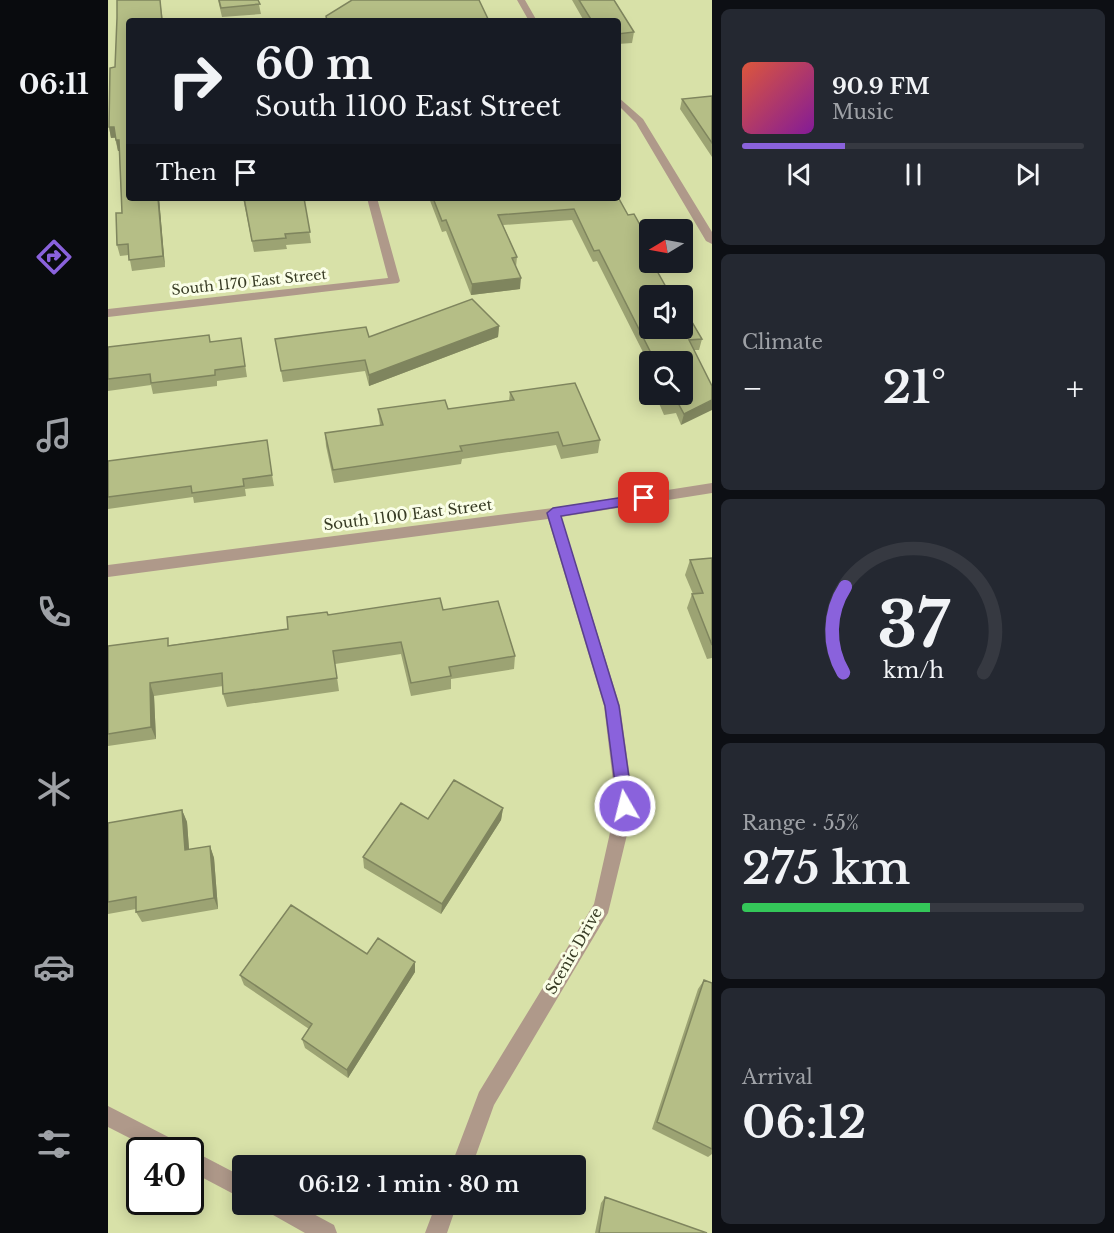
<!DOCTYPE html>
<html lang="en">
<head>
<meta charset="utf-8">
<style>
  :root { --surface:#171b24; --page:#242831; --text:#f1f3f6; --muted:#9ea1a6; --line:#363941; --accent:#8a62dc }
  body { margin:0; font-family:"Libre Baskerville",serif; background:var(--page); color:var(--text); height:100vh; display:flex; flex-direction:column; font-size:22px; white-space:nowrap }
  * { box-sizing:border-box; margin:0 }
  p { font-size:20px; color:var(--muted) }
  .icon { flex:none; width:33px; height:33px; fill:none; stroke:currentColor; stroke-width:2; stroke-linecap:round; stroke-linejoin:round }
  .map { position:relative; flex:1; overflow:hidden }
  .panel { display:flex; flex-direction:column; gap:9px; padding:9px; background:#0d0f14; width:402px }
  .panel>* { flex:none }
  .hud { position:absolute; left:18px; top:18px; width:495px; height:183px; border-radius:6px; box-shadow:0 3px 15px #0003; background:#171b24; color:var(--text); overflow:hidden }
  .needle { width:39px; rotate:260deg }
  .controls { position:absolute; left:531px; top:219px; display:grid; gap:12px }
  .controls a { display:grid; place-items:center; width:54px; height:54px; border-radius:6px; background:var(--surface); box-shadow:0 3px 15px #0003; font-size:30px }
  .speed { position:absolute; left:18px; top:1137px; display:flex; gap:12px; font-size:30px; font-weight:700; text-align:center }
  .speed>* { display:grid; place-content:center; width:78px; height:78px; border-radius:50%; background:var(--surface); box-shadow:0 3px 15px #0003; line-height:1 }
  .speed .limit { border:3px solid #111; border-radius:9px; background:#fff; color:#111 }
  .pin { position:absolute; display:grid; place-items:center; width:51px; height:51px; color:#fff; margin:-26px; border-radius:12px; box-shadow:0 3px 9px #0006 }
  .me { position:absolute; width:66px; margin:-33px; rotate:352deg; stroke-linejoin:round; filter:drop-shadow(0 0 4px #0008) }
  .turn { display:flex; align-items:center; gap:21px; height:126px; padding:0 30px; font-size:27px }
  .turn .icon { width:78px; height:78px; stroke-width:2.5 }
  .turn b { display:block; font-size:42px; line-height:51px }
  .then { display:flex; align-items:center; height:57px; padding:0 30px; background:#0003; gap:12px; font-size:22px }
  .big { font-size:45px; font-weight:600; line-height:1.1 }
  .panel .tile { flex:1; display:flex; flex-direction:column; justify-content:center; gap:9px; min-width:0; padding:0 21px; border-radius:9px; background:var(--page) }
  .panel .dial { align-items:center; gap:0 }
  .dial svg { height:156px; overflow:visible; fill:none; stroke:var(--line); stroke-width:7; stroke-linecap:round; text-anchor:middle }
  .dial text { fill:var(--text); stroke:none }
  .song { display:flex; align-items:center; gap:18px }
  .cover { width:72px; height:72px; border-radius:9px; background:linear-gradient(135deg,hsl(10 70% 55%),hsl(290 70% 35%)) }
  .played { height:6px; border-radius:3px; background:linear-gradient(90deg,var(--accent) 30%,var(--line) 30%) }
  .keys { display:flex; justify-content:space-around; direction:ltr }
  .heat { display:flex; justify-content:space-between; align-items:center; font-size:33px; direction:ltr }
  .charge { height:9px; border-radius:4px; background:linear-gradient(90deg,#34c759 55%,var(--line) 0) }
  .trip { position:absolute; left:124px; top:1155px; width:354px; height:60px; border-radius:6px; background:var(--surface); box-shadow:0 3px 15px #0003; font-weight:600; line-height:60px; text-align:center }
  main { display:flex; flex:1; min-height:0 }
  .dock { display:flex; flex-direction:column; width:108px; justify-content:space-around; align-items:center; background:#090b0e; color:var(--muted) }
  .dock .icon { width:42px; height:42px }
  .dock .selected { color:var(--accent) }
  .dock b { font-size:27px; color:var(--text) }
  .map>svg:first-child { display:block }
</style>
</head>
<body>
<main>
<nav class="dock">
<b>06:11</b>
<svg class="icon selected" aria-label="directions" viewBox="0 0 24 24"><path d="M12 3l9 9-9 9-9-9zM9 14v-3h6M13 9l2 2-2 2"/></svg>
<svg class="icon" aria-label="music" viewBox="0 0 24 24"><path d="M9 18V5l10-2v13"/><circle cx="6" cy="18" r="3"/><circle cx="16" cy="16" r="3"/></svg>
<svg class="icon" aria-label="phone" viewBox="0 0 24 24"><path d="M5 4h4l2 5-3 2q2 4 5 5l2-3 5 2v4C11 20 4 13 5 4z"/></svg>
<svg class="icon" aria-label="climate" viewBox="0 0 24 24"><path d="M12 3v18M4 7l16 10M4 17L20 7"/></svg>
<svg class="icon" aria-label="car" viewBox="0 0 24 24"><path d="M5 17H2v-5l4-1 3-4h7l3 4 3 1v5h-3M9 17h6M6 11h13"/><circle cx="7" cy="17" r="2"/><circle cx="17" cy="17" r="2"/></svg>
<svg class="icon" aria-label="filters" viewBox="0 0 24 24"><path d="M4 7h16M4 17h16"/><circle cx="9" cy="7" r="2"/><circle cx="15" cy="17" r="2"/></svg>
</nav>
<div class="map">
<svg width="604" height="1233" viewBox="0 0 604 1233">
  <rect width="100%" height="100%" fill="#d8e1a8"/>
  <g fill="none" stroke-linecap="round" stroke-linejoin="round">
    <path fill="#af998a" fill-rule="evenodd" d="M409,0H417L429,21H421Z
      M510,97L535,119L604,232V244L598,241L528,123L510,105Z
      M259,198H269L292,281L290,283L0,317V309L280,278Z
      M0,1106L72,1143L75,1150H45L0,1127Z
      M80,1150H82L89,1153L135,1177V1199L82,1171V1150Z
      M155,1204H187L226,1225L229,1233H197L158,1211Z"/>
    <path fill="#af998a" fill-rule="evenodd" d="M604,483V493L453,517L512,706L526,806L500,913L386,1105L364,1166H343L371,1092L486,904L508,806L496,706L440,519L0,577V565L445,508Z
      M328,1204H349L339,1233H317Z"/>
  </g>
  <path fill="#9ca373" d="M9,0H52L55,21H21V198H51L57,267L24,271L21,255L12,256L9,245L8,213H14L11,151H10L7,138H3L1,127L2,68L7,67L9,18Z
    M110,0H150L153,14L114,17Z
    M464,0H506L526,32L524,43L510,44V21H476Z
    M604,96V157L572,109L574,99Z
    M135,198H196L203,243L178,245L179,249L146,252Z
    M321,198H510L520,215L542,243L540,255L542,296L594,339L591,350H586L604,386L573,425L568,413L556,415L547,394H574L542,362V382L537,372L540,362L489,261L485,262L464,220L395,225L409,257L408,267L412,289L363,295L338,231L334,232Z
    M391,326L390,337L261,386L257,371L175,382L167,339L261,337Z
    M133,338L139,377L109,381V386L45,394L43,385L0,391V347L102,342Z
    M402,392L492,440L490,453L453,459L448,445L354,459L353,464L226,483L218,446L217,433L272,425L270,409H340L401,401Z
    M0,461L164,475L166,486L137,489L138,496L86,503L85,497L0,509Z
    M604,558V658L599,659L579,608L584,594H585L577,575L582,560Z
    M335,610L407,656L406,669L343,679V689L303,696L293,654L227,664L231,691L119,707L115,694V686L46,696L48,739L0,746V646L62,645L180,629L220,615Z
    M395,808L393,820L333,914L256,868L255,857L320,819Z
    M74,810L79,822L81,850L102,846L106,858L110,909L34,922L28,912V909L0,914V823Z
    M259,954L307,972L240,1078L197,1048L194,1039L201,1029L136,985L132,975Z
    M596,980L604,983V1154L600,1157L544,1129L590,989Z
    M497,1197L599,1233H487L493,1203Z"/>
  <path fill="#7f855e" d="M1,127H6L9,137L3,138Z
    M8,140H11L13,151H10Z
    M50,198H51L57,267L55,256Z
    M413,278L412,289L363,295L364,284Z
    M391,326L390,337L261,386V375Z
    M604,400V410L573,425L576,414Z
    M42,683L46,696L48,739L43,727Z
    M395,808L393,820L333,914L334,904Z
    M74,810L79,822L82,862L77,850Z
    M102,846L106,858L110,909L106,898Z
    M307,962V972L240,1078L239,1070Z"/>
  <path fill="#b5be86" stroke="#7f855e" stroke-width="1.5" d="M9,0H52L54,21H21V198H50L55,256L21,260L20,244L9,245L8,213H14L11,140H8L6,127H1L2,68L7,67L9,18Z
    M111,0H150L152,4L113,8Z
    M244,0H371L381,21H219L218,16Z
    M471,0H506L526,32L510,34V21H484Z
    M604,96V143L574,99Z
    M510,197L520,215L526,214L542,243V245H534L542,258V262H544L563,296H542V328H574V305L594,339L581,340L604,386V400L576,414L570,403L559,404L554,394H574V362H542V366L540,361H547L491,250L486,251L466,209L390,215L409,257L404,258L413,278L364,284L338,220L334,221L325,198H510Z
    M136,198H196L202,232L177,234L178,238L144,241Z
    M364,299L391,326L261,375L257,360L173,371L167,339L258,327L261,337Z
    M101,335L102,342L133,338L137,366L107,370V375L43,383L42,374L0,379V347Z
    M467,383L492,440L455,446L450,432L352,446L354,451L225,470L217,433L275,425L270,409L337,400L340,409L406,400L402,392Z
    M159,440L164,475L135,479L136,486L84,493L83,486L0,497V461Z
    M604,558V645L584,594L595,593L582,560Z
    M332,598L335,610L390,601L407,656L341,667L343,676L303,683L293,642L225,651L229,678L115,694L114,673L42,683L43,727L0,734V646L60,638V646L180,629L179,617L219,612L220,615Z
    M346,780L395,808L334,904L255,857L293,803L320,819Z
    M74,810L77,850L102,846L106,898L28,912V897L0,902V823Z
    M183,905L259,954L270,938L307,962L239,1070L194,1039L204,1024L132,975Z
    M596,980L604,983V1149L549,1122Z
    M497,1197L599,1233H491Z"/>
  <path fill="#8a62dc" stroke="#5a408f" stroke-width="1.5" d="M536,494L540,495L542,498L540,502L453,516L511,706L525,806L523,811L517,813L512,811L510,806L497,706L439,513L445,508Z"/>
  <g text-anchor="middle" stroke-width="6" stroke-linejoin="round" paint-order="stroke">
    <g font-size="14" fill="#383c25" stroke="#fafee7">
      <text transform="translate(141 282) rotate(-6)" y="5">South 1170 East Street</text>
    </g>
    <g font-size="15" fill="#383c25" stroke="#fafee7">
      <text transform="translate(300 515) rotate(-7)" y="5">South 1100 East Street</text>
      <text transform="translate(466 951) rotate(-60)" y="5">Scenic Drive</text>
    </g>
  </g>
</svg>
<div class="controls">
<a><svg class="needle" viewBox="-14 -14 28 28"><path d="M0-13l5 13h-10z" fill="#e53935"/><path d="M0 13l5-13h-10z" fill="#9ea1a6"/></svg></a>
<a><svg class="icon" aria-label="sound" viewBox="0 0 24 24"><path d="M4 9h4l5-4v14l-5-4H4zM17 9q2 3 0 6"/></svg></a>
<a><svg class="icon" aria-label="search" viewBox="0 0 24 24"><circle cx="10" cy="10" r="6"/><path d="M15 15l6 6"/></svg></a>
</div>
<div class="speed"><div class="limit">40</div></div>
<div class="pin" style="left:536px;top:498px;background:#d93025"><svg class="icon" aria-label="arrive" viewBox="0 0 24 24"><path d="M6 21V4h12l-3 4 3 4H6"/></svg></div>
<svg class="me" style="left:517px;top:806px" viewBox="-20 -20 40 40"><circle r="17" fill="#8a62dc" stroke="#fff" stroke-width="3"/><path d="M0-11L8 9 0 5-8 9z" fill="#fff"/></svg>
<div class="trip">06:12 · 1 min · 80 m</div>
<div class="hud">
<div class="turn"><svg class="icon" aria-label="right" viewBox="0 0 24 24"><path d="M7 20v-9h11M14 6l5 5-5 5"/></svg><div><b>60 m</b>South 1100 East Street</div></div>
<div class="then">Then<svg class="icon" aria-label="arrive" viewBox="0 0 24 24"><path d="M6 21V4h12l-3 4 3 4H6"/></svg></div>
</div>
</div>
<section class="panel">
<div class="tile">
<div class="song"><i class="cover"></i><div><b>90.9 FM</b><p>Music</p></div></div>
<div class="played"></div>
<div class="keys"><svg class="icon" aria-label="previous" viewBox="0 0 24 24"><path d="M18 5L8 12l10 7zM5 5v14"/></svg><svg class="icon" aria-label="pause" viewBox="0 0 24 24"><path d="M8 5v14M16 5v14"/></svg><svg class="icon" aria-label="next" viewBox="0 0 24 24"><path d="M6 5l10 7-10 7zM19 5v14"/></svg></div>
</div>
<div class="tile"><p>Climate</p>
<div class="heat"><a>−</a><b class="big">21°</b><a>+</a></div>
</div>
<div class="tile dial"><svg viewBox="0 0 100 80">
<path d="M14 69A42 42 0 1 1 86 69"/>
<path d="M14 69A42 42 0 0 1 15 25" stroke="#8a62dc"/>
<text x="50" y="56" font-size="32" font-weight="700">37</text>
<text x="50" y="72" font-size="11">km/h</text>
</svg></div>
<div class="tile"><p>Range · 55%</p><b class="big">275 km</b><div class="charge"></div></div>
<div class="tile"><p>Arrival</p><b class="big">06:12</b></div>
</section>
</main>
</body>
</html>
